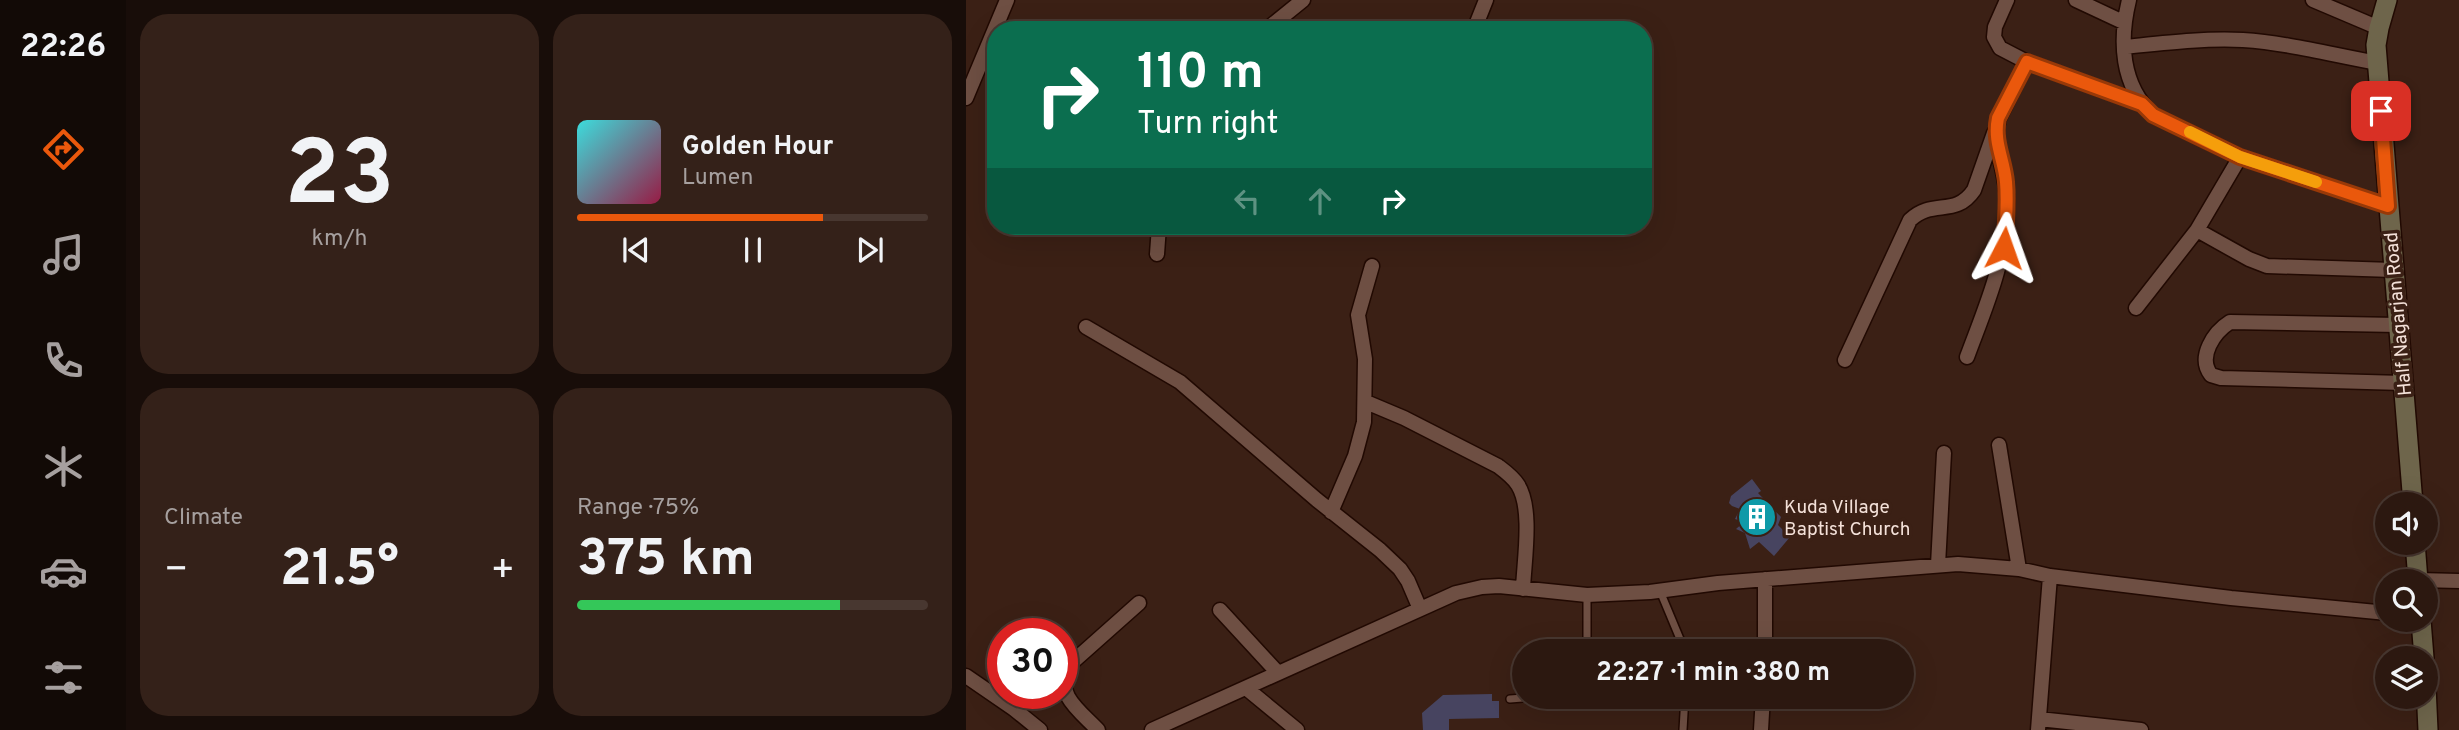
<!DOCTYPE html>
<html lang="en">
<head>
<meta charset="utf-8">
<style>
  :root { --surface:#2c1810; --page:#342119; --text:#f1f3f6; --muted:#a6a09f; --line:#483730; --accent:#ea580c }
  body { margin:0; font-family:Overpass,sans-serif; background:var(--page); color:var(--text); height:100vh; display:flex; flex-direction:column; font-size:26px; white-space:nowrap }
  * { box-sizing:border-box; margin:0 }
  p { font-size:23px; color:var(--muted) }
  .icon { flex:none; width:38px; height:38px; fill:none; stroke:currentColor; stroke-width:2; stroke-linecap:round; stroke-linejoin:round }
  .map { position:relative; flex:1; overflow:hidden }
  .sheet { display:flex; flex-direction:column; gap:14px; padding:14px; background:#180d09; width:840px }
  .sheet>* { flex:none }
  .guide { position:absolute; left:21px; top:21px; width:665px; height:214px; border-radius:28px; box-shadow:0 7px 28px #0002,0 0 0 2px var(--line); background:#0b6e4f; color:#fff; overflow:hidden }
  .controls { position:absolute; left:1409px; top:492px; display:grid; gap:14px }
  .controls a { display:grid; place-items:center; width:63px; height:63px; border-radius:50%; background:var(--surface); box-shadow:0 7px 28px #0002,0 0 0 2px var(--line); font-size:35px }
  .speed { position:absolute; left:21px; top:618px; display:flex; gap:14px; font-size:35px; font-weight:700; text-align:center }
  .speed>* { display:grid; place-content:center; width:91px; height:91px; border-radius:50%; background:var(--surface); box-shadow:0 7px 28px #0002,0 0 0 2px var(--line); line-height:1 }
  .speed .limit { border:10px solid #d22; background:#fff; color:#111 }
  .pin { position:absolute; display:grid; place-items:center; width:60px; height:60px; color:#fff; margin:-30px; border-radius:14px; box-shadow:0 4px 10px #0006 }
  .me { position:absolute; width:77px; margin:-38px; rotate:4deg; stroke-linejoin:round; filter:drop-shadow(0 0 5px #0008) }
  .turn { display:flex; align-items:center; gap:24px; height:147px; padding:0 35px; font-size:32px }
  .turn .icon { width:91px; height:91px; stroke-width:2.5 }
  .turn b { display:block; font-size:49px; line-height:60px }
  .lanes { display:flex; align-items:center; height:66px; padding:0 35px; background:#0003; justify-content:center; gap:35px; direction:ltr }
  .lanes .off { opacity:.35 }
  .big { font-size:52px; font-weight:700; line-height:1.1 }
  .sheet .card { flex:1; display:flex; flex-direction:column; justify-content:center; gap:10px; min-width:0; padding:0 24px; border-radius:28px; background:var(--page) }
  .sheet .dial { align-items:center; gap:0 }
  .dial b { font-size:91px; line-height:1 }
  .song { display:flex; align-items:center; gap:21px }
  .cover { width:84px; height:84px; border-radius:10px; background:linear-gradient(135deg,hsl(180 70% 55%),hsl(340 70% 35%)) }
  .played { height:7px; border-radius:4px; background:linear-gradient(90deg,var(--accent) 70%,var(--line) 70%) }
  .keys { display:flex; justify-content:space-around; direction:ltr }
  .heat { display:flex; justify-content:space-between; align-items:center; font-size:38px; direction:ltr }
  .charge { height:10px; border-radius:5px; background:linear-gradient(90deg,#34c759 75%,var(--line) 0) }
  .sheet .tiles { flex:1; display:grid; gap:14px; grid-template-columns:repeat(2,1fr) }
  .trip { position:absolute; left:546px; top:639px; width:402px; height:70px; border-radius:35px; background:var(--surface); box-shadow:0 7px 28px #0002,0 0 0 2px var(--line); font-weight:700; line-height:70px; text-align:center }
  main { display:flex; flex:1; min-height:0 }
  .tabs { display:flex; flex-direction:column; width:126px; justify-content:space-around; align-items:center; background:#120a06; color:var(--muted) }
  .tabs .icon { width:49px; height:49px }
  .tabs .selected { color:var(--accent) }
  .tabs b { font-size:32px; color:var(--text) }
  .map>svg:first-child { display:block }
</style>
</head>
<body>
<main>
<nav class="tabs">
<b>22:26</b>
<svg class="icon selected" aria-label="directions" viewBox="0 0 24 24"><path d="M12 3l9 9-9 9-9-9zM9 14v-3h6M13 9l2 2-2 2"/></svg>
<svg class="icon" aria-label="music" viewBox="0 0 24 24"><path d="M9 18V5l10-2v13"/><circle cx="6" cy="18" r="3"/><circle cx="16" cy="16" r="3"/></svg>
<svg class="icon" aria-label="phone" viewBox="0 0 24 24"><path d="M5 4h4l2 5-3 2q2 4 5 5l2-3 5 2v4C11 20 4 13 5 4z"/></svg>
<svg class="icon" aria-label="climate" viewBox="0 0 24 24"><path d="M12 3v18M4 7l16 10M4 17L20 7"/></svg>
<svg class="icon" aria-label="car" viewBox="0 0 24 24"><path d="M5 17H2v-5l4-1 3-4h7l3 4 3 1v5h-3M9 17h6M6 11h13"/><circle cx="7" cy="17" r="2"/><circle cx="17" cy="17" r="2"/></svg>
<svg class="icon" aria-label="filters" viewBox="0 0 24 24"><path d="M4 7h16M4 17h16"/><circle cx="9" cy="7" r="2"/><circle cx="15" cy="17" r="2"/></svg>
</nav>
<section class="sheet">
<div class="tiles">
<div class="card dial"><b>23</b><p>km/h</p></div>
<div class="card">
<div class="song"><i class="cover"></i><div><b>Golden Hour</b><p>Lumen</p></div></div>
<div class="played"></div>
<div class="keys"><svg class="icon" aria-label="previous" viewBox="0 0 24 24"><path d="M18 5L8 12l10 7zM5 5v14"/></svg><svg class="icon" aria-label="pause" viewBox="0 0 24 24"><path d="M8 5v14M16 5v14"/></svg><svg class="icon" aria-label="next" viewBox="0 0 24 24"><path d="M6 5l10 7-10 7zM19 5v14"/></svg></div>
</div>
<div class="card"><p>Climate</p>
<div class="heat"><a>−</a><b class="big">21.5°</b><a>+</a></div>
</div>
<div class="card"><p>Range · 75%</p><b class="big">375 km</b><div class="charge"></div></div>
</div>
</section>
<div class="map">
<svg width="1493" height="730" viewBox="0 0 1493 730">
  <rect width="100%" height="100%" fill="#3b2015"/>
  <path fill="#474460" d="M786,479L795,491L792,493L815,517L812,525L824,537L808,556L793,542L784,549L779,533L770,529L778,522L769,519L774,509L766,506L763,503L765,496Z
    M526,694V701H533V718L483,719V730H457L456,713L477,695Z"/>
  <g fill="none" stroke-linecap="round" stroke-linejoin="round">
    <defs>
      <path id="service" d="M694,591L719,651
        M621,651V595
        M544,699L585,696
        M717,730L719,696"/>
      <path id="minor" d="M1041,0L1029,27L1028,37L1034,48L1061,62L1176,104
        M1110,0L1157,22
        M1163,0C1153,41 1155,85 1187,115L1274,157L1422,206
        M1347,0L1413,28
        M300,30L337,0
        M508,30L520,0
        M1158,47C1198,43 1237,38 1277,40C1322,43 1367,55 1412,63
        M0,98L41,0
        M1231,230L1283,259L1301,266L1427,270
        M191,254L193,226
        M1170,308L1231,230L1274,157
        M1432,325L1264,322C1248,332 1231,357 1245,375L1255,378L1437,383
        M120,327L214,382L351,500L414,550L434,569L442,581L454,609
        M1001,357C1021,303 1040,262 1041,203C1042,173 1025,147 1033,118L1061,62
        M879,360L944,220C967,198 989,218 1008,190L1028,133
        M400,402L438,418L532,466C540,472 547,477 552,485C567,509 558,561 557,589
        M1033,445L1053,569
        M365,512L389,456L398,422L399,359L392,315L406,266
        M972,565L978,453
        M799,579V651
        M1452,580L1493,581
        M254,610L312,673
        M0,676L48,709L74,730
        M280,688L331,730
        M1073,719L1175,730
        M132,730C114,711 89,695 101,667L173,603
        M186,730L490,593L516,587L533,586L621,595L684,592L752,583L992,564L1053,569L1084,576L1265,598L1421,613
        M795,730L797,696
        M1072,730L1084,576"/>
      <path id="secondary" d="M1421,0L1413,28L1410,45L1447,504
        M1449,542L1452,581
        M1455,620L1458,658
        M1460,687L1462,730"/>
    </defs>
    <use href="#service" stroke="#210902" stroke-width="10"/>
    <use href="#minor" stroke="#210902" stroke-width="17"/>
    <use href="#secondary" stroke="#210902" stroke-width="22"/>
    <use href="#service" stroke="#6e4f43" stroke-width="7"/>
    <use href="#minor" stroke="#6e4f43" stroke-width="14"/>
    <use href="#secondary" stroke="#6e654b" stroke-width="19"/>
  </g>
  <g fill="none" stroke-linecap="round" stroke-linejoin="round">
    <defs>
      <path id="route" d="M1038,248C1040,226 1042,204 1040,182C1038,159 1027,142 1032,118L1061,62L1176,104L1187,115L1274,157L1422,206L1415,111"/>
    </defs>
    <use href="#route" stroke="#983908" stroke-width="18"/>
    <use href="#route" stroke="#ea580c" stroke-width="12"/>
    <path stroke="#f59e0b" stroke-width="12" d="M1224,132L1274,157L1350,182"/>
  </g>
  <defs>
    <symbol id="building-disc" viewBox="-11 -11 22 22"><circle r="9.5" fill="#0f9aa8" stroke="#3b2015"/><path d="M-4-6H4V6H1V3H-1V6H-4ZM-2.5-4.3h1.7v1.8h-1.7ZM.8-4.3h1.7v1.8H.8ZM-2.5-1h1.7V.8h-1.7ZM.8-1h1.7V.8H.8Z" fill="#fff"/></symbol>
  </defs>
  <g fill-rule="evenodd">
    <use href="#building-disc" x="769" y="495" width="44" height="44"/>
  </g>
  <g text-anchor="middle" stroke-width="7" stroke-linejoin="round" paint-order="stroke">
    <g font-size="19" fill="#f4e1d9" stroke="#3b2015">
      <text transform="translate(1431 314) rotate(-95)" y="7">Half Nagarjan Road</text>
    </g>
    <g font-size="19" fill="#f4e1d9" stroke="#3b2015" text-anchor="start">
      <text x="818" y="513">Kuda Village<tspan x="818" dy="22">Baptist Church</tspan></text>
    </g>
  </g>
</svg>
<div class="controls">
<a><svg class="icon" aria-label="sound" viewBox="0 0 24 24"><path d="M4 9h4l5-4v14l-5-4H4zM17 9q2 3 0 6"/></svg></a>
<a><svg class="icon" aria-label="search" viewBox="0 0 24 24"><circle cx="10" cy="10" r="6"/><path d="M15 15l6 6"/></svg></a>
<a><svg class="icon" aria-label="layers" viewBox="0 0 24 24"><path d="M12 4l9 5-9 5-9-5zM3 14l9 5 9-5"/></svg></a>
</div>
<div class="speed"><div class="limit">30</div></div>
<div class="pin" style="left:1415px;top:111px;background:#d93025"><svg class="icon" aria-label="arrive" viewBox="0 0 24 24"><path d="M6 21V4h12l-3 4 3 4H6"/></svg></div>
<svg class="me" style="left:1038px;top:248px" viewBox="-20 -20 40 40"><path d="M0-17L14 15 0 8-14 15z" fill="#ea580c" stroke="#fff" stroke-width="4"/></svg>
<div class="trip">22:27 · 1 min · 380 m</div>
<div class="guide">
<div class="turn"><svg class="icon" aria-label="right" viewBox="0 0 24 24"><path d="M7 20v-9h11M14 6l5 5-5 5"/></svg><div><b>110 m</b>Turn right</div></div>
<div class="lanes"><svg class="icon off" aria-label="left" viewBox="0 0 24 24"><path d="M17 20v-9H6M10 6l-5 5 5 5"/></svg><svg class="icon off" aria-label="ahead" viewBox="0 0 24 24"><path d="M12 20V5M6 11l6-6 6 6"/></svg><svg class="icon" aria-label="right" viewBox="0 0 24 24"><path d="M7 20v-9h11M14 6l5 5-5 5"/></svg></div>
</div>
</div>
</main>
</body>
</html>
